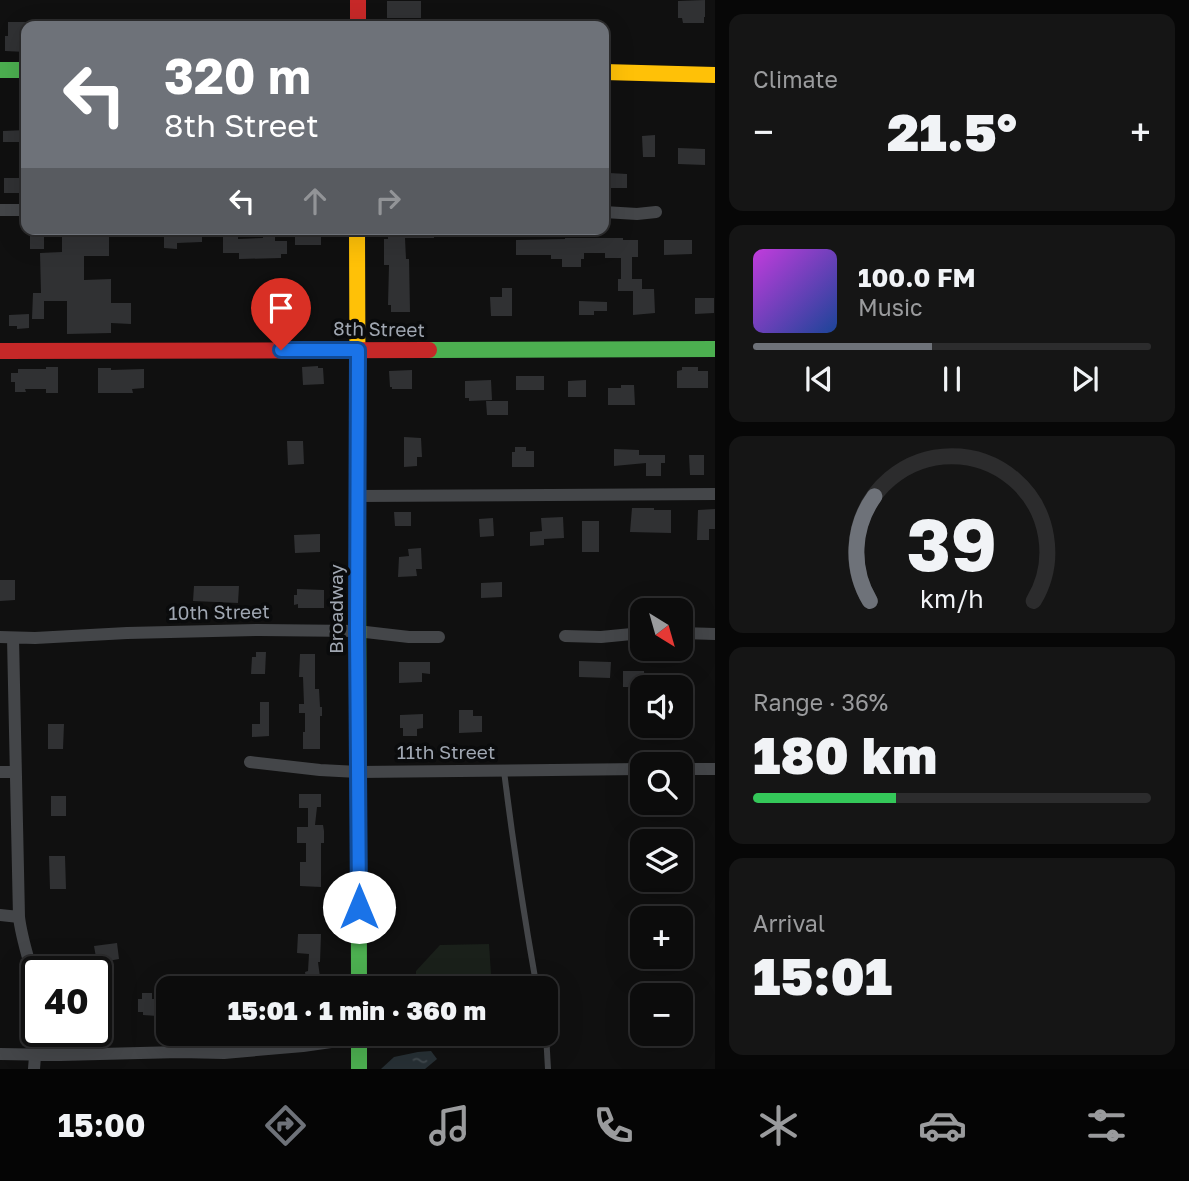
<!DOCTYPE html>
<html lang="en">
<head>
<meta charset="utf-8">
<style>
  :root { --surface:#0c0c0c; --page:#151515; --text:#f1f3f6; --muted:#9a9b9d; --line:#2c2c2d; --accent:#6e7279 }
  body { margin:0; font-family:"Golos Text",sans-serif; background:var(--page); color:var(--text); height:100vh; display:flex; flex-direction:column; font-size:26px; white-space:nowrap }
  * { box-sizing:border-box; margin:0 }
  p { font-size:23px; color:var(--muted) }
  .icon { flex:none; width:38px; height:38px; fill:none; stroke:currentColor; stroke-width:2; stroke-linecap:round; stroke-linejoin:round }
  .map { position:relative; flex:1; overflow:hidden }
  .sheet { display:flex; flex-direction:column; gap:14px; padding:14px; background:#070707; width:474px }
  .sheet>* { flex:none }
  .banner { position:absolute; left:21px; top:21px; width:588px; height:214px; border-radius:14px; box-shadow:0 7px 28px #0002,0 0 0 2px var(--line); background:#6e7279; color:#fff; overflow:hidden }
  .needle { width:46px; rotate:143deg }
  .buttons { position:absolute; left:630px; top:598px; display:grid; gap:14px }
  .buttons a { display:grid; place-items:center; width:63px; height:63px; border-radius:14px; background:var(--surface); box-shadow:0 7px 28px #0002,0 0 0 2px var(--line); font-size:35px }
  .speed { position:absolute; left:21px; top:956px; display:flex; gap:14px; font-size:35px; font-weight:700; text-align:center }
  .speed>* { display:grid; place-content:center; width:91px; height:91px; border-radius:50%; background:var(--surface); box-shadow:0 7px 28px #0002,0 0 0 2px var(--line); line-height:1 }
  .speed .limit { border:4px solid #111; border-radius:10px; background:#fff; color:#111 }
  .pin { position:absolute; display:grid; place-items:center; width:60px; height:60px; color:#fff; margin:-72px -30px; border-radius:50% 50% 50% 0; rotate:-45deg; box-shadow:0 0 7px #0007 }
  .pin .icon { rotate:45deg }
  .me { position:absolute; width:77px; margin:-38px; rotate:0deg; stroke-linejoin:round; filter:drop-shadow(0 0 5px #0008) }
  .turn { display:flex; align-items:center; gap:24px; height:147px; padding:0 28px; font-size:32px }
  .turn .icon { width:91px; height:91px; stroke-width:2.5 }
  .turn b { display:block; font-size:49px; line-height:60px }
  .lanes { display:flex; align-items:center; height:66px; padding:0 28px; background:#0003; justify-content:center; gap:35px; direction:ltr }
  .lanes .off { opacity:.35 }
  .big { font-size:52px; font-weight:800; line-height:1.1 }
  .sheet .widget { flex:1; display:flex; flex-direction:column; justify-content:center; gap:10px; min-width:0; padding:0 24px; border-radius:14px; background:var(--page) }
  .sheet .dial { align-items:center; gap:0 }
  .dial svg { height:182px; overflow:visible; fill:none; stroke:var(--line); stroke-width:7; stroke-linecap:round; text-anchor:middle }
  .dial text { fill:var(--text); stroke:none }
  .song { display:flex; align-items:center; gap:21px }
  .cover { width:84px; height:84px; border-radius:10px; background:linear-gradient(135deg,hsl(290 70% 55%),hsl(220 70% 35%)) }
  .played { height:7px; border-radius:4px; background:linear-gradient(90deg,var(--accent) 45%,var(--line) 45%) }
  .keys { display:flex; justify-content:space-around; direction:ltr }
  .heat { display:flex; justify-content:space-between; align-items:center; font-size:38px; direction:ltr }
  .charge { height:10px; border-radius:5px; background:linear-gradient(90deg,#34c759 36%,var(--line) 0) }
  .trip { position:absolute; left:156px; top:976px; width:402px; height:70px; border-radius:14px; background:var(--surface); box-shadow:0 7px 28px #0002,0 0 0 2px var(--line); font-weight:800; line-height:70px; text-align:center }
  .tab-bar { display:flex; height:112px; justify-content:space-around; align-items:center; background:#050505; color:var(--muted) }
  .tab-bar .icon { width:49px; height:49px }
  .tab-bar .current { color:var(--accent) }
  .tab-bar b { font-size:32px; color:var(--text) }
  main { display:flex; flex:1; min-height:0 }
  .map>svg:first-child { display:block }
</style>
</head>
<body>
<main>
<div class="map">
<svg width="715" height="1069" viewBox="0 0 715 1069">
  <defs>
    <pattern id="water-ripples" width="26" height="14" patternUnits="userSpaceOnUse" patternTransform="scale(1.75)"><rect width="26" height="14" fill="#273035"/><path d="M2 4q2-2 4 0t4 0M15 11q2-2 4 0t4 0" fill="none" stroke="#434b50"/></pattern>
  </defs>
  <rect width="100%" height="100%" fill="#101010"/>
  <path fill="#1a201a" d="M489,944L492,989H416V971L440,945Z"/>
  <path fill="url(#water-ripples)" d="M431,1051L437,1059L425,1069H381L394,1057L418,1052Z"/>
  <path fill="#303133" d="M705,0V17H704V23H683L682,18H678V1Z
    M387,1H421V18H387Z
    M8,22H26V52L5,51V36H8Z
    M26,130V142H3V131Z
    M655,135V157H643L642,136Z
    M678,148L705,149V165L678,164Z
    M609,173L627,174V188H609Z
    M4,178H26V193H4Z
    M30,229H44V249H30Z
    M164,229H202V242L177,243V249L164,248Z
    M223,229H238V239L263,238V229H275V241H287V254H281V258L239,259V253H223Z
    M388,229H434V238H405L406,259H409L410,312H391V305H388L389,265H384V239H388Z
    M299,230H321V245H295V233H299Z
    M90,233H109V256H84V280L111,279V303H131V324L111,323V333L67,334V301H44V319H32L33,293H41L40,253L62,252V234Z
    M565,238H623V240H638V257H632V279H642V289H654L655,313L633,315V291H618V279H621V258H605V253H584V259H581V267H562V259H551V255H516V240L565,239Z
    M664,240H692V254L664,255Z
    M502,288H512V316H491L490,297H502Z
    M695,298H714V313L695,314Z
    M579,301L607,302V311H594V315H579Z
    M29,314V328L17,329V326H9V315Z
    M318,366V368H323L324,384L303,385L302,367Z
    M46,367H58V393H46V389H25L26,392H15V382H11V373H18V369H46Z
    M682,367H698V371H708V388H677V371L682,370Z
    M98,368H111V370L144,369V388L132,389L133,393H98Z
    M412,370V389H392V387H390L389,371Z
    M516,376H544V390H516Z
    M491,380L492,400L469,401V398H465V381Z
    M586,380V397H568V381Z
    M621,385H634L635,405H608V388H621Z
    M486,401H508V415H487Z
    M404,437L421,438L422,457H417V466L404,467Z
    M287,441H303L304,464L288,465Z
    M515,447H526V451H534V467H512V452H515Z
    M614,449L639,450V455H665V463H661V476H646V463L614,466Z
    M689,455H704V475H690Z
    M632,508H654V510H671V533L630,532Z
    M715,509V529H709V540H697L698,510Z
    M394,512H411V526H395Z
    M563,517L564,538L544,539V545L530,546V532L542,531L541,518Z
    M493,518L494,536L480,537L479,519Z
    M582,521H599V552H582Z
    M320,534V552L295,553L294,535Z
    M421,548L422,569H416L417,576L398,577L399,557L409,556L408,549Z
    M0,580H15V600L0,601Z
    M502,582V597L481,598V583Z
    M194,586H239L238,603L193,601Z
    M297,589L324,590V608H298V604L294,605V595H297Z
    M256,652H266L265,674H251L252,657H256Z
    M300,654H315V689H319L320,707H322V716H320V749H303V732H305V713H299V704H304L303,677H299Z
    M579,661L611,662L610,678L579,677Z
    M399,662H430V674L422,673V682L399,683Z
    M623,671H644L645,687H623Z
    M260,702H269V736L252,737V724H260Z
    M459,710H473V716H482V732L459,733Z
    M423,714V728L417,729V736H403V728H400V715Z
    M48,724H64L63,749H48Z
    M299,794H321V807H317L315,825H323L324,831V843H321V887L300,886V862H306V843H297V827H308V808H299Z
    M51,796H66V816H51Z
    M49,856H65L66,889H50Z
    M298,934H321L320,962H318L321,985L307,987L305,972L308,971L309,954L297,953Z
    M117,943L119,959L97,963L94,946Z
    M74,957V971H56V958Z
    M142,993H152V999H159V1012H157V1016L143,1015V1012H138V999H142Z"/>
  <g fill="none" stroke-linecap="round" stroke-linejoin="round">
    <path stroke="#444649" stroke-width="6" d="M504,771C513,844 524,916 537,989
      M546,1034L548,1069"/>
    <path stroke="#444649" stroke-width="12" d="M0,210H26
      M604,212L637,214L656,212
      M358,496L715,494
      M681,633L715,634
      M565,636L601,637L642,633
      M0,637L35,638L127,633L259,630L357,631L409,637H439
      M13,638L19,917C22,943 32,967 37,993
      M250,762L320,770L358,772L642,769
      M681,769H715
      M0,772H15
      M0,915L19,917
      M0,1054L60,1055L180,1052L224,1053L303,1046L359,1038
      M34,1069L37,1031"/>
    <path stroke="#4caf50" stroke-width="16" d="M0,70H26
      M429,350L715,349
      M358,512L359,989
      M359,1034V1069"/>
    <path stroke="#ffc107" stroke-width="16" d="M604,72L715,75
      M357,229L358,512"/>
    <path stroke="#c62828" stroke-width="16" d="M358,0V26
      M0,351L429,350"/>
  </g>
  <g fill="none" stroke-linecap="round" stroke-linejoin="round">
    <defs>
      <path id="route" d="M281,350H358L357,631L359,907"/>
    </defs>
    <use href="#route" stroke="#114b97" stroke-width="18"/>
    <use href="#route" stroke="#1a73e8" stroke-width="12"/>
  </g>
  <g text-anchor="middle" stroke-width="7" stroke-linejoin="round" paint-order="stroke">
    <g font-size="19" fill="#a0a7b2" stroke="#0a0b0c">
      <text transform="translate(379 329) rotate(1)" y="7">8th Street</text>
      <text transform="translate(336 609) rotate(-90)" y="7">Broadway</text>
      <text transform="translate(219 612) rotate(-1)" y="7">10th Street</text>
      <text x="446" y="759">11th Street</text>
    </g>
  </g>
</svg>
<div class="buttons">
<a><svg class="needle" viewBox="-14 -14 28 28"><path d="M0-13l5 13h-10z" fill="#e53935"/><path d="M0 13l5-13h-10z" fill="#9a9b9d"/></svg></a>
<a><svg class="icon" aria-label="sound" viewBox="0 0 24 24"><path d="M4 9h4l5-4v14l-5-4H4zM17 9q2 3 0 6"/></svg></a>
<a><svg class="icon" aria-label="search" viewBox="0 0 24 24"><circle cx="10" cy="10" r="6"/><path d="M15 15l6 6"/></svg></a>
<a><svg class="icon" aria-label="layers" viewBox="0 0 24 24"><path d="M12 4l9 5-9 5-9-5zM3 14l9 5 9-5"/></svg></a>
<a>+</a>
<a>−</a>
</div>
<div class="speed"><div class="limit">40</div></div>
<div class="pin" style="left:281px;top:350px;background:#d93025"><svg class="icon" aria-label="arrive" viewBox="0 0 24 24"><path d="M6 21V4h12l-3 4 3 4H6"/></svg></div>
<svg class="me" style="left:359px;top:907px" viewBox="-20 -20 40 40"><circle r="19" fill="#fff"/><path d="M0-13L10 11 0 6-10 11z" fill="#1a73e8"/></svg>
<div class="trip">15:01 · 1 min · 360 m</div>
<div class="banner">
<div class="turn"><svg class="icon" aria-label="left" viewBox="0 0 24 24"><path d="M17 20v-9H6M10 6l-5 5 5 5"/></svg><div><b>320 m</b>8th Street</div></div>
<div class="lanes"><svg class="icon" aria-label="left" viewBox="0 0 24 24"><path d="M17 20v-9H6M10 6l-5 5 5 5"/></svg><svg class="icon off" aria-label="ahead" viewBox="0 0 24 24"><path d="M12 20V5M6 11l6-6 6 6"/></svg><svg class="icon off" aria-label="right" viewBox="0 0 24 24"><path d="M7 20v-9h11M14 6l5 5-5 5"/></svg></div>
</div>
</div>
<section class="sheet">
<div class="widget"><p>Climate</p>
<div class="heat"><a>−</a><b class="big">21.5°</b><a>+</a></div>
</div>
<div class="widget">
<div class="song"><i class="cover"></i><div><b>100.0 FM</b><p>Music</p></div></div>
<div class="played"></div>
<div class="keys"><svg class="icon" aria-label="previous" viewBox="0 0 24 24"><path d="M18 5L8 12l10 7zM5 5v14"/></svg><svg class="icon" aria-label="pause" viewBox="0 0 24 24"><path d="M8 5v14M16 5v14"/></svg><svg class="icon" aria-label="next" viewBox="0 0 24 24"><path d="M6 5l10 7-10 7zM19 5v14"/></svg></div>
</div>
<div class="widget dial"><svg viewBox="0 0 100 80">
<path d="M14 69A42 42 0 1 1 86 69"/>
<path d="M14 69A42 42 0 0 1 16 23" stroke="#6e7279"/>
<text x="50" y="56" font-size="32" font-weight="700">39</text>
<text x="50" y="72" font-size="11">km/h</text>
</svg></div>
<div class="widget"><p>Range · 36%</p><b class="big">180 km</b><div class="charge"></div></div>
<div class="widget"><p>Arrival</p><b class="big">15:01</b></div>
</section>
</main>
<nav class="tab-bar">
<b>15:00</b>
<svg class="icon current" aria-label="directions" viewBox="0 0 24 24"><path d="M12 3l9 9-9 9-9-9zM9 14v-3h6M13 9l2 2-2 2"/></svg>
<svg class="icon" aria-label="music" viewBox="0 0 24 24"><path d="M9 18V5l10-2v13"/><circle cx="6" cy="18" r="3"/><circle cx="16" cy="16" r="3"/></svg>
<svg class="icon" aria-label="phone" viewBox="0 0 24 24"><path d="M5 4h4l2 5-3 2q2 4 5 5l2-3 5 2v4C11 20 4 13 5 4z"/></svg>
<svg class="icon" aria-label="climate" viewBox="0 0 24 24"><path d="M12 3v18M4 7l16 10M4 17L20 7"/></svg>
<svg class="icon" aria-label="car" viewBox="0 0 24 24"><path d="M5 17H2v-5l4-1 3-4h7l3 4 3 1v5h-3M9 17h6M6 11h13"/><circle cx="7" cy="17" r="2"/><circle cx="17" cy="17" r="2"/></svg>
<svg class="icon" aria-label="filters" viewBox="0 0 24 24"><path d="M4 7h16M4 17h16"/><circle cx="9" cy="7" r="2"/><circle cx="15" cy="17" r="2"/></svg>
</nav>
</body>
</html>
